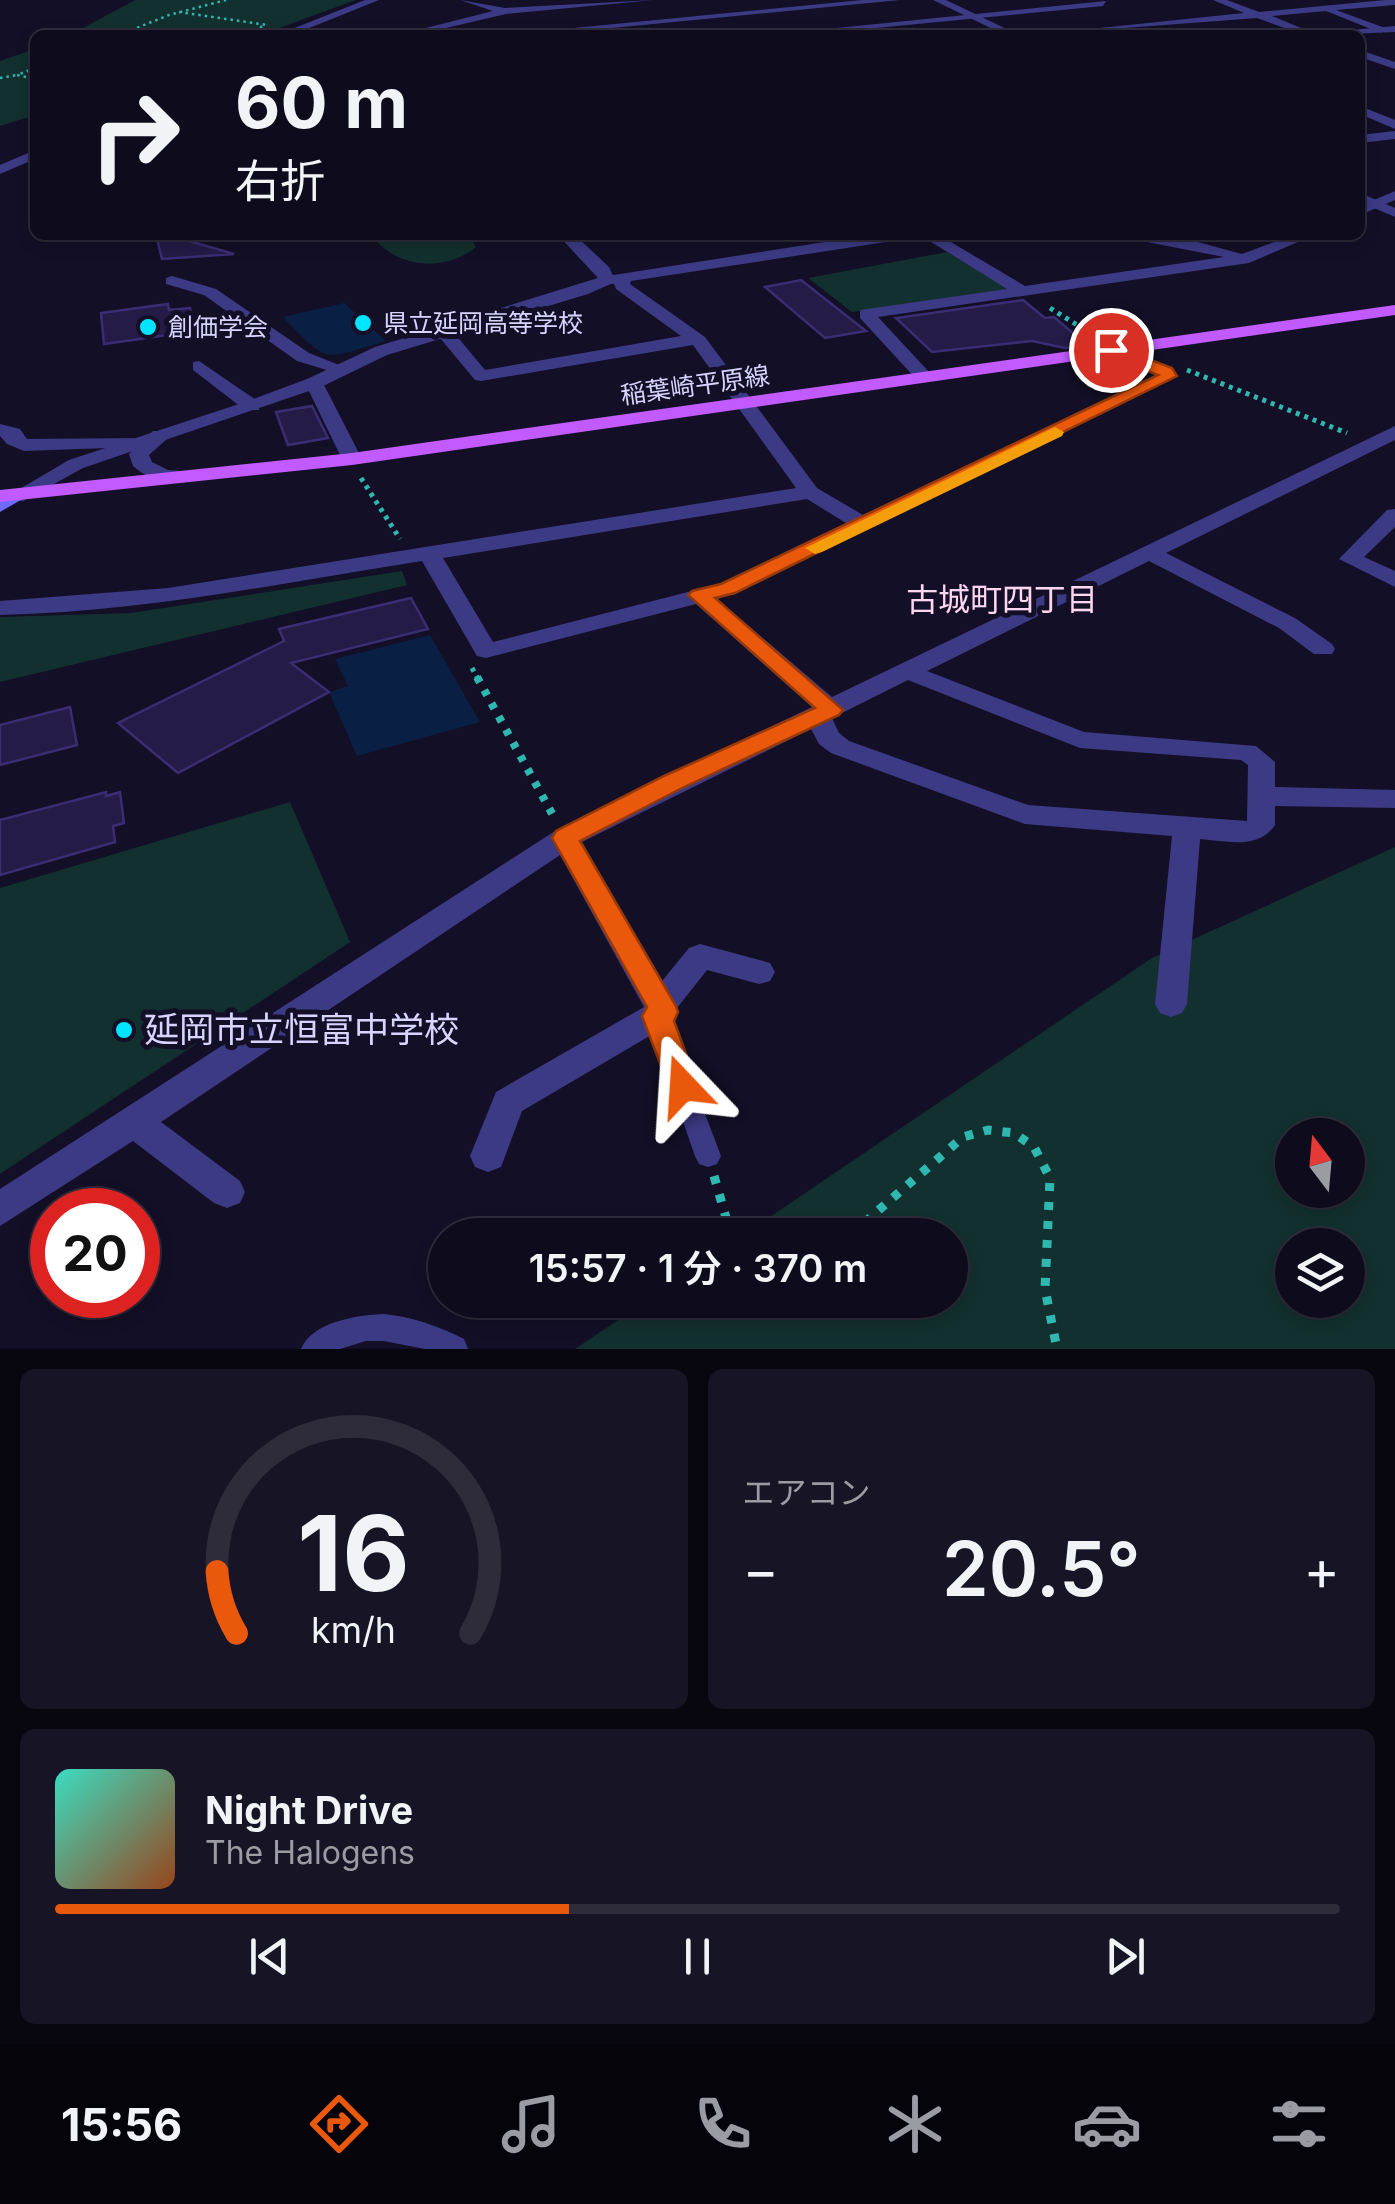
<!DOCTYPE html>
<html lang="ja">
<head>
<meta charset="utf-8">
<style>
  :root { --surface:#0e0b1c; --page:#171425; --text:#f1f3f6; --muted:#9b9ba3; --line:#2e2b3b; --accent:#ea580c }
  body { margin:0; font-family:Inter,"Noto Sans JP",sans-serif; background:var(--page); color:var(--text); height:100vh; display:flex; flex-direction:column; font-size:38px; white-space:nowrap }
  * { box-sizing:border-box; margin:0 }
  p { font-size:32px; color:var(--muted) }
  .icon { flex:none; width:55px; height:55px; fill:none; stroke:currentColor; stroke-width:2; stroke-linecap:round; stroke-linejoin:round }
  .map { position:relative; height:1349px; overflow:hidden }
  .drawer { display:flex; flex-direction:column; gap:20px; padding:20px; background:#08060f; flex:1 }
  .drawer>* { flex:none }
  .guide { position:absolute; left:30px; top:30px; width:1335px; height:210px; border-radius:15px; box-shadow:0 5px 15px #0003,0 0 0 2px var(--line); background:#0e0b1c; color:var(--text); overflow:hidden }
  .needle { width:65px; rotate:344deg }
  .buttons { position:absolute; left:1275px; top:1118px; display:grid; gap:20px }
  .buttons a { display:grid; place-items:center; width:90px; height:90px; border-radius:50%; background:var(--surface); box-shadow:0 5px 15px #0003,0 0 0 2px var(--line); font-size:50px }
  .speed { position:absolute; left:30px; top:1188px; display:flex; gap:20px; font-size:50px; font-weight:700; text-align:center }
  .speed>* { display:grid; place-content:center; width:130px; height:130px; border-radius:50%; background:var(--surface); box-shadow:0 5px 15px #0003,0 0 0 2px var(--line); line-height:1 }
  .speed .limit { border:15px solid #d22; background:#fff; color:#111 }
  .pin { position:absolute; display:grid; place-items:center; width:85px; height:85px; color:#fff; margin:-42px; border:5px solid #fff; border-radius:50%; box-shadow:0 2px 10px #0007 }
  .me { position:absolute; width:110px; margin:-55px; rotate:340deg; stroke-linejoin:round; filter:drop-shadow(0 0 8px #0008) }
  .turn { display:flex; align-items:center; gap:35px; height:210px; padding:0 40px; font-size:45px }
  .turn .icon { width:130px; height:130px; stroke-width:2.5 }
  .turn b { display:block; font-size:70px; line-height:85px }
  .big { font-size:75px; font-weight:600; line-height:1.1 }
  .drawer .card { flex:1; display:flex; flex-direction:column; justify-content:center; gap:15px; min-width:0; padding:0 35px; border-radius:15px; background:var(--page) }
  .drawer .dial { align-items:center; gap:0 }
  .dial svg { height:260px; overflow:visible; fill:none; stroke:var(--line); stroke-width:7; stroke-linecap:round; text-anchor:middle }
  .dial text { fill:var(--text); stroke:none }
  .song { display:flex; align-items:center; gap:30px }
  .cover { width:120px; height:120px; border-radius:15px; background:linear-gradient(135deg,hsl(170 70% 55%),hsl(20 70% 35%)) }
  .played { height:10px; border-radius:5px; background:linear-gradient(90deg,var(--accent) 40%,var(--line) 40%) }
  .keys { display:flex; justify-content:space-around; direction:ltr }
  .heat { display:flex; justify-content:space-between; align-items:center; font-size:55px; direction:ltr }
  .drawer .tiles { flex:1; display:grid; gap:20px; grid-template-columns:1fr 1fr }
  .card:last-child { grid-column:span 2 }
  .trip { position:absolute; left:428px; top:1218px; width:540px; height:100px; border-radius:50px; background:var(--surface); box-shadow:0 5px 15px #0003,0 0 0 2px var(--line); font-weight:600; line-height:100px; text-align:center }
  .tabs { display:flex; height:160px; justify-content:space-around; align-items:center; background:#06040b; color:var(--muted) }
  .tabs .icon { width:70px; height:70px }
  .tabs .on { color:var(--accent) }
  .tabs b { font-size:45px; color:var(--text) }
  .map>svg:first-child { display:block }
</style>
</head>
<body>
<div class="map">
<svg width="1395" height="1349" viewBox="0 0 1395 1349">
  <rect width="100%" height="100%" fill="#130f26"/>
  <path fill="#12302f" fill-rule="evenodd" d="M135,0H356L260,35H70Z
    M35,49V115L0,126V61Z
    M371,235H469L476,247C443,274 395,267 371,235Z
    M947,252L1008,289L852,312L808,278Z
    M402,571L407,585L0,682V617L131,613Z
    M290,802L350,942L0,1174V888Z
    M1395,847V1349H575L648,1300H950V1235H743L1152,958ZM1292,1135H1348V1190H1292ZM1292,1245H1348V1300H1292Z"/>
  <path fill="#0a1f44" d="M344,303L386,341C323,360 329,365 283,317Z
    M430,635L480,722L357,756L329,692L348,686L335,659Z"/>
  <path fill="#241b47" stroke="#3b2d73" stroke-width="2.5" d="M156,235H169L234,254L162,259Z
    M801,280L866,331L825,338L765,287Z
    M1023,300L1045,318L1054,317L1087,345L1065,348L1032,341L932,352L896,318Z
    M168,304L169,310L190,308L196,331L104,344L101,313Z
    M312,406L328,438L288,445L276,412Z
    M411,598L428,629L291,663L329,692L178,773L118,723L284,641L279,629Z
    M70,707L77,745L0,765V725Z
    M106,792V796L120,792L124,823L113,826L115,842L0,875V820Z"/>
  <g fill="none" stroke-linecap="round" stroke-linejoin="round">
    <path stroke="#2fb8b0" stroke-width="2.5" stroke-dasharray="2.5 4" stroke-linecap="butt" d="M179,12L267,25
      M119,35L169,15L226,0
      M242,35L263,26
      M35,68L17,75L35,79
      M0,78L17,75"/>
    <path stroke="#2fb8b0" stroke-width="5" stroke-dasharray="4 5" stroke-linecap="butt" d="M1050,308L1090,333
      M1187,370L1347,433
      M361,478L400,539
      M472,668L478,679"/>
    <path stroke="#2fb8b0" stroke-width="8" stroke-dasharray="6 9" stroke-linecap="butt" d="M477,677L555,819"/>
    <path stroke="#2fb8b0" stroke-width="9" stroke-dasharray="8 11" stroke-linecap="butt" d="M714,1176L729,1228L735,1235
      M850,1235L963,1137L988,1130L1014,1133L1034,1147L1050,1178L1045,1289L1057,1349"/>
    <path fill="#3d3a85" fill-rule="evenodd" d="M657,1007L665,1010L668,1016L721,1156L717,1164L708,1167L699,1164L695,1156L646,1016L649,1010Z
      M384,1314C413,1317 438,1326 464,1339L468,1349H425L384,1341H366L340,1349H301C312,1322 357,1315 384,1314Z"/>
    <path fill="#3d3a85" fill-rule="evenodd" d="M365,0H379L292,35H277Z
      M460,0L505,8L654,0L506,14L416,35H398L493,11Z
      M862,0H900L540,35L522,33Z
      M1213,0H1227L1259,12L1385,0H1395V5L1336,10L1385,28L1381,33L1326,11L1272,16L1318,35H1303L1257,18L1032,35L1244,13Z
      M1106,1L1103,6L804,35H767Z
      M1360,50L1395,62V69L1360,57Z
      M1360,106L1395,120V129L1360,114Z
      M1395,131V139L1360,143V135Z
      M35,150V159L0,174V165Z
      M1395,191V200L1360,215V206Z
      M870,235H907L899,240L631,281L630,284L705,337L817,488L863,515L1156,375L1105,354V346H1117L1172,368L1177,376L735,594L717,599L832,697L1395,426V440L1166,553L1295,618L1332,644L1335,649L1332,654H1314L1279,628L1149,561L927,671L1084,732L1256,746L1275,762V787L1395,790V808L1275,806V825C1258,850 1227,841 1200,839L1187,1004L1182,1013L1171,1017L1160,1013L1155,1004L1172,836L1025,824L831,753L819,744L811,729L582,842L662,981L689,948L700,944L770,963L775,972L770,981L759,984L707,970L677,1008L675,1021L522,1111L501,1167L488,1172L475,1167L470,1156L496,1092L644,1007L560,855L161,1122L240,1181L245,1192L240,1203L227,1208L214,1203L133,1141L0,1226V1189L555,831L812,707L696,604L486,658L477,656L422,561C282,583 142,612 0,615V601L168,588L796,488L693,345L481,381L475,380L435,332L450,328L485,370L681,336L616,289L614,284L601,283V277ZM807,499L846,523L719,584L493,642L443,558ZM908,680L1080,748L1241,760L1248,765L1247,821L1028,805L849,741L839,733L832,718Z
      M920,235H939L1025,286L1224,257L1111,235H1172L1242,254L1293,235H1314L1249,263L878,317L930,373L933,377L924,382L918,381L860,318V310L1007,289Z
      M172,276L216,289L309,353L349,369L340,374L297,361L204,295L166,284V278Z
      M199,361L259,402V410H245L193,370V362Z
      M314,377L323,383L362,459L359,463H345L342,459L305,383Z
      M0,424L20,429L27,439L146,438L153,431H167V439L149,455L152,462L168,470L197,472L200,476C182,490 149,481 133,466L129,454L135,447L24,451L7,444L0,436Z
      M1395,509V527L1364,557L1395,571V587L1339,559L1387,510Z"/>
    <path fill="#3d3a85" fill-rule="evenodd" d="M933,0H946L1019,35H1005Z
      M1395,26V32L1324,35L1329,32Z
      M1360,193L1395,208V217L1360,202Z
      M558,235H575L609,267L615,280L613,283L588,294L387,355L321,387L83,468L23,501H9L6,497L69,460L245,402L307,379L375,347L598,278Z"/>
    <path fill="#6f6bff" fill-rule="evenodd" d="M16,491L23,493L26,497L0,512V497Z"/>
    <path fill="#c25bff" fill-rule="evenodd" d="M1395,305V315L352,465L0,502V490L352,453Z"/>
  </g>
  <path fill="#ea580c" stroke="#983908" stroke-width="2.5" d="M1105,347H1117L1172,368L1177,376L735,593L715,598L843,710L839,715L682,788L580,841L676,1006L678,1012L674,1021L698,1086L694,1095L683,1099L672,1095L642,1016L647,1007L552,838L556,831L664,776L815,708L688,595L692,591L721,584L1158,375L1105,354Z"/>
  <path fill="#f59e0b" d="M1055,427L1064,432L1062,436L822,552L815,554L805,548Z"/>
  <g fill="#00e5ff" stroke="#130f26" stroke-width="4">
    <circle cx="363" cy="323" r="10"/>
    <circle cx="148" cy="327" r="10"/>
    <circle cx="124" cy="1030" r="10"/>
  </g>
  <g text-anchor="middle" stroke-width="10" stroke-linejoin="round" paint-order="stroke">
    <g font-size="25" fill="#d9d4ff" stroke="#130f26" text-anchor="start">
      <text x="383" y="332">県立延岡高等学校</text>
      <text x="168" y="336">創価学会</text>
    </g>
    <g font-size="25" fill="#d9d4ff" stroke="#130f26">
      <text transform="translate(695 385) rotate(-8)" y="9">稲葉崎平原線</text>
    </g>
    <g font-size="32" fill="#ffd6f0" stroke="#130f26">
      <text x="1002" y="611">古城町四丁目</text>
    </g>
    <g font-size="35" fill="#d9d4ff" stroke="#130f26" text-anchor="start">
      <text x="144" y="1042">延岡市立恒富中学校</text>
    </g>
  </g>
</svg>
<div class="buttons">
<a><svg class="needle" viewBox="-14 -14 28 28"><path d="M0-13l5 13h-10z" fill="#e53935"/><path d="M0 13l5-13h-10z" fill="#9b9ba3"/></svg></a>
<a><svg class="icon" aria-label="layers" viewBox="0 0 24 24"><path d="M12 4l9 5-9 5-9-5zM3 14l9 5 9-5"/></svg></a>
</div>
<div class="speed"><div class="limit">20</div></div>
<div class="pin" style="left:1111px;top:350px;background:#d93025"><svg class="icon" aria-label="arrive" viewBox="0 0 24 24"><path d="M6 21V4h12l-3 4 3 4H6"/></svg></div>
<svg class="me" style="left:683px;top:1086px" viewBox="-20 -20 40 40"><path d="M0-17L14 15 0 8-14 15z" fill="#ea580c" stroke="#fff" stroke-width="4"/></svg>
<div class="trip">15:57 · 1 分 · 370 m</div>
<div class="guide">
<div class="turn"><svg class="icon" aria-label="right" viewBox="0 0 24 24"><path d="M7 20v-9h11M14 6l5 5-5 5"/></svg><div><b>60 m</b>右折</div></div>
</div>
</div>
<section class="drawer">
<div class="tiles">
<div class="card dial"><svg viewBox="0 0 100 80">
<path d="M14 69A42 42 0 1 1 86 69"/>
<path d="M14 69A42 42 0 0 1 8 50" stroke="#ea580c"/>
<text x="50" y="56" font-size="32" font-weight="700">16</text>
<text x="50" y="72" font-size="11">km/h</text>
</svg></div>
<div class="card"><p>エアコン</p>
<div class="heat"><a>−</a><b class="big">20.5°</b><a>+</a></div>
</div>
<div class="card">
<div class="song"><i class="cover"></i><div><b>Night Drive</b><p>The Halogens</p></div></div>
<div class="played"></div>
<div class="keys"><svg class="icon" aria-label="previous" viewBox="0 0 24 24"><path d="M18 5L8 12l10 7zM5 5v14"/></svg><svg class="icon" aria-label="pause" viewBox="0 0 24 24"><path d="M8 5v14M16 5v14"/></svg><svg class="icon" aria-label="next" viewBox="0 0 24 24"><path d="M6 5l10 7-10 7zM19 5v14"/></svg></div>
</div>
</div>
</section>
<nav class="tabs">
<b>15:56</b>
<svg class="icon on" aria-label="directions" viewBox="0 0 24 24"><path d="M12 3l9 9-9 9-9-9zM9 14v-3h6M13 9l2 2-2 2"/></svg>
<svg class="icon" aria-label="music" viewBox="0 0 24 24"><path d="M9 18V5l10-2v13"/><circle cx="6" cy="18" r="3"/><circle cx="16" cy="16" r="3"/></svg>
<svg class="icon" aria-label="phone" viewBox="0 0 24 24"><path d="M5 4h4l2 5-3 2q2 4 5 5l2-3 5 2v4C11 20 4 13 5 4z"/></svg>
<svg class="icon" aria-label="climate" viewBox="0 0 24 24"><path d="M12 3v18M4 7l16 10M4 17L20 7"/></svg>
<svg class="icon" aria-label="car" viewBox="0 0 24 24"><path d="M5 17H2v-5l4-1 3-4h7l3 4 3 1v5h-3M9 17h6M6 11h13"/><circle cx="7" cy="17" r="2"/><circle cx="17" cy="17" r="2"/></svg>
<svg class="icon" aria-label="filters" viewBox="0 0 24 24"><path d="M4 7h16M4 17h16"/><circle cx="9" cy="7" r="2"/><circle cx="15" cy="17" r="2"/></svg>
</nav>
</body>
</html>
